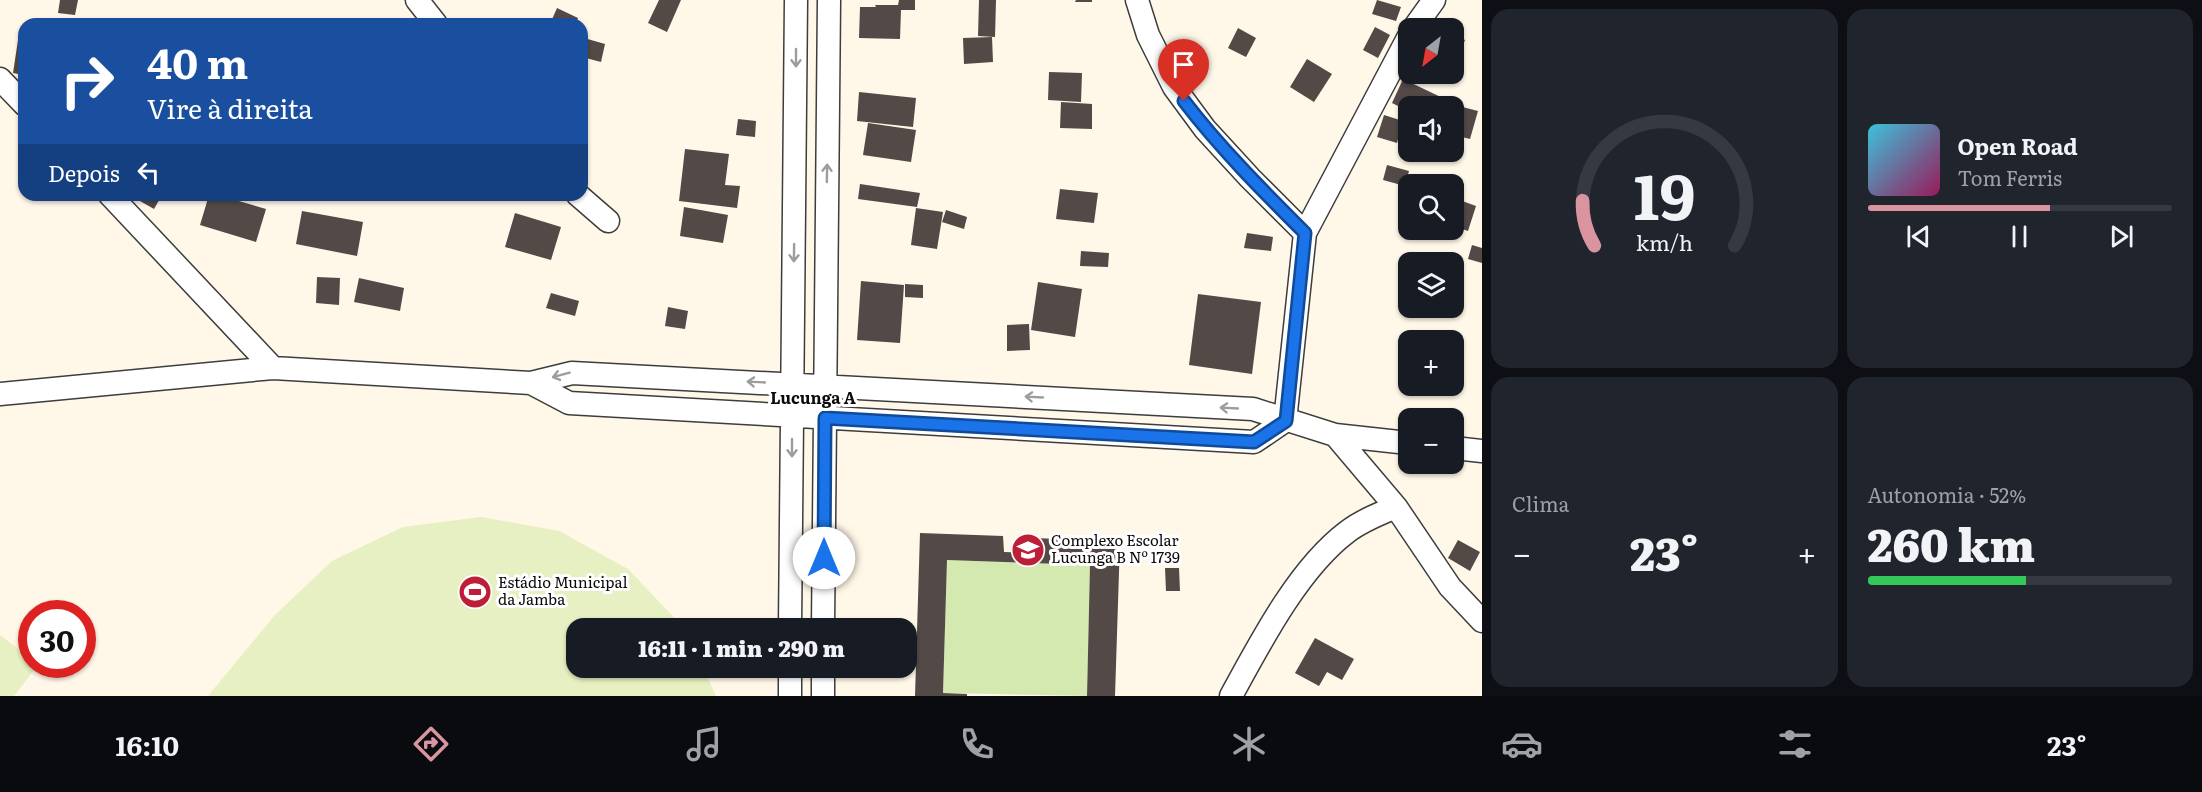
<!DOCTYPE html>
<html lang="pt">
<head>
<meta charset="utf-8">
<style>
  :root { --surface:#171b24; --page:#20242c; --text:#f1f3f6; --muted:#9ea1a6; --line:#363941; --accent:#da94a0 }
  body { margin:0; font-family:Literata,serif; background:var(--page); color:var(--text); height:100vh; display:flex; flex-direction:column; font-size:22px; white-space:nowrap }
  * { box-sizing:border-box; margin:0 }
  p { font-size:20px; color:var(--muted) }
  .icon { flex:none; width:33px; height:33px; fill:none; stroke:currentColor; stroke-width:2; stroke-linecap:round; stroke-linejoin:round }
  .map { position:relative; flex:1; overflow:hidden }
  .panel { display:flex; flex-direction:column; gap:9px; padding:9px; background:#0d0f14; width:720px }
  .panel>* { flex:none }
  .hud { position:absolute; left:18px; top:18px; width:570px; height:183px; border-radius:18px; box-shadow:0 2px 4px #0004; background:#1a4fa0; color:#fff; overflow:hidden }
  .needle { width:39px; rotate:211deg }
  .buttons { position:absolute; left:1398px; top:18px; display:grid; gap:12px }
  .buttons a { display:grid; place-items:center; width:66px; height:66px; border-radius:12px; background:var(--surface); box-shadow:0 2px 4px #0004; font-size:30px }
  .speed { position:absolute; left:18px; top:600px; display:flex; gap:12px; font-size:30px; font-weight:700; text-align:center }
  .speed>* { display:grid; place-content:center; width:78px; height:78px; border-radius:50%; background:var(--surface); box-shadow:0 2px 4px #0004; line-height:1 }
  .speed .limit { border:9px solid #d22; background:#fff; color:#111 }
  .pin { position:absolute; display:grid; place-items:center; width:51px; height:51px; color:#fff; margin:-62px -26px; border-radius:50% 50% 50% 0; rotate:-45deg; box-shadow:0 0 6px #0007 }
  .pin .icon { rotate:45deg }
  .me { position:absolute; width:66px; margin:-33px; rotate:0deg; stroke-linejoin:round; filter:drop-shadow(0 0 4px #0008) }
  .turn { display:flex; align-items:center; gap:21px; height:126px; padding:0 30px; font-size:27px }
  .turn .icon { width:78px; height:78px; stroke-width:2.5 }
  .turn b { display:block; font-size:42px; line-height:51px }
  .then { display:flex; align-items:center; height:57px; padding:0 30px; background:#0003; gap:12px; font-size:22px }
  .big { font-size:45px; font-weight:800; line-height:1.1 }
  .panel .widget { flex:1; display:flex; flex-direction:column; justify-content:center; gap:9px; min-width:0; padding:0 21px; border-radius:18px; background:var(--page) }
  .panel .dial { align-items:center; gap:0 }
  .dial svg { height:156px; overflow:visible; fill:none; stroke:var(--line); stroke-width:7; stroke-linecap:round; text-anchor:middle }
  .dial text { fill:var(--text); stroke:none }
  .song { display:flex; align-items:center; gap:18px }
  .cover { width:72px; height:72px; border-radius:9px; background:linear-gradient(135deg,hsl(190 70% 55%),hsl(330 70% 35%)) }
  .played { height:6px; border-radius:3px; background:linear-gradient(90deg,var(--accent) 60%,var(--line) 60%) }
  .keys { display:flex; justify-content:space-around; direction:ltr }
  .heat { display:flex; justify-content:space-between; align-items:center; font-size:33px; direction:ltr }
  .charge { height:9px; border-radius:4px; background:linear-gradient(90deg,#34c759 52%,var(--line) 0) }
  .panel .tiles { flex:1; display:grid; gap:9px; grid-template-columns:repeat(2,1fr) }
  .trip { position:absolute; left:566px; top:618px; width:351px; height:60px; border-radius:18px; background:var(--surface); box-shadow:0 2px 4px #0004; font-weight:800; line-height:60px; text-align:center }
  .menu { display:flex; height:96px; justify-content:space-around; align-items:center; background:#090b0e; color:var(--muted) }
  .menu .icon { width:42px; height:42px }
  .menu .current { color:var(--accent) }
  .menu b { font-size:27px; color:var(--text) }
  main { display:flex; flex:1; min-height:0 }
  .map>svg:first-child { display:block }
</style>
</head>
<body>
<main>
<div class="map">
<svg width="1482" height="696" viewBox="0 0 1482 696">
  <rect width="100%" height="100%" fill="#fff7e7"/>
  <path fill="#d4e9b0" d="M947,560L1090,565L1087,696L943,693Z"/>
  <path fill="#e6f0c2" d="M481,517L559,531L628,569L684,628H576V668H703L716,696H208L275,615L332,561L403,527Z
    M0,635L31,659L32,664L38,665L14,696H0Z"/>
  <path fill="#534946" d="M60,0H78L75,15L58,13Z
    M659,0H681L667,32L648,23Z
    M899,0H915V10H901L900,39L859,38L860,7H876L875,5H898Z
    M979,0H996L995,37L978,36Z
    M1076,0H1092V2H1075Z
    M1377,0L1401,7L1396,21L1372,14Z
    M557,8L578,18L576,24H550Z
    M297,19L329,23V24H296Z
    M1375,27L1390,35L1378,58L1363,50Z
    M1238,28L1256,38L1246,57L1228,48Z
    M1454,34L1465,40L1460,53L1454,50Z
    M992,37L993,62L964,64L963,38Z
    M584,38L605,44L601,62L582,57Z
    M18,40L24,41V75L13,73Z
    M1307,59L1332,74L1314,102L1290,87Z
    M1049,72L1082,73L1081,102L1048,100Z
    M1403,79L1447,100L1444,106H1408V111L1392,103Z
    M859,92L916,98L913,127L857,121Z
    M1061,102L1092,104V129L1060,128Z
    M1455,105L1478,111L1470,139L1454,135Z
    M1384,115L1403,121L1397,143L1377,137Z
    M738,119L756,121L755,137L736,135Z
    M868,123L916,130L911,162L863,155Z
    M685,149L729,154L725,185L740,186L737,208L679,201Z
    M1387,165L1409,171L1405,186L1383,180Z
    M860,184L920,193L917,207L858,199Z
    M1060,189L1098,193L1094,223L1056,219Z
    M134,195H162L154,209L133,197Z
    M209,195H218L266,209L256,242L200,225Z
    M1454,198L1476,206L1468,231L1454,226Z
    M684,207L728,215L723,243L680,236Z
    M916,208L943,212L937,249L911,245Z
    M946,210L967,217L964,229L942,222Z
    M302,211L363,222L357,256L296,244Z
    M515,213L561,227L551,260L505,247Z
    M1247,233L1273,237L1271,251L1244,248Z
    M1472,245L1482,248V263L1468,259Z
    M1081,251L1109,253L1108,267L1080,266Z
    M317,277L340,278L339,305L316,303Z
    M359,278L404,288L400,311L354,302Z
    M861,281L904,285L900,343L857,340Z
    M1038,282L1082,289L1075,337L1031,330Z
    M905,284L923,285V298L905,297Z
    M551,293L579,301L575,316L546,308Z
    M1198,294L1261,302L1252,374L1189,365Z
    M668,307L688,311L685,329L665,326Z
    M1029,324L1030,350L1007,351V325Z
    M920,533L1003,536L1004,552L1031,553L1032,538L1120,541L1115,696H1087L1090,565L947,560L943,693L967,694V696H915Z
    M1458,540L1480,552L1470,571L1448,558Z
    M1165,568H1179L1180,591H1166Z
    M1315,638L1354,659L1342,680L1327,672L1319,686L1295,673Z"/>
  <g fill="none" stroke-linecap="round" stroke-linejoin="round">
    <defs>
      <path id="minor" d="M417,0L436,24
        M1137,0L1148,35L1174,87L1205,129L1250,178L1305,233
        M1414,28L1434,0
        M0,79L24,104
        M110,195L273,368
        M578,195L608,221
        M0,394L273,368L531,383
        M1285,421L1254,442L569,403L531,383L572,373L1253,409L1335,435L1408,443
        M1285,421L1305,233L1408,38
        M1335,435L1396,507L1450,587L1482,621
        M1454,448L1482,451
        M790,628L796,0
        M823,628L829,0
        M790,696V668
        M823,696V668
        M1231,696C1260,643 1298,569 1347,532C1361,521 1379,514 1396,507"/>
    </defs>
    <use href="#minor" stroke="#3d3d3d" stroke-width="25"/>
    <use href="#minor" stroke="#fff" stroke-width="22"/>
  </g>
  <defs><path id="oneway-shaft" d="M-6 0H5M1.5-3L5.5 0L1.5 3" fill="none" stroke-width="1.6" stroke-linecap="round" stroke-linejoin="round" transform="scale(1.5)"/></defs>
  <g stroke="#9d9d9d">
    <use href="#oneway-shaft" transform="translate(796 58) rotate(90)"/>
    <use href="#oneway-shaft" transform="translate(827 173) rotate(-89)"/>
    <use href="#oneway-shaft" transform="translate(794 253) rotate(91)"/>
    <use href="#oneway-shaft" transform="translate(561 375) rotate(165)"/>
    <use href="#oneway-shaft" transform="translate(756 382) rotate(-177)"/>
    <use href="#oneway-shaft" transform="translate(1034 397) rotate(-177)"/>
    <use href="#oneway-shaft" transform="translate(1229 408) rotate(-177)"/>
    <use href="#oneway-shaft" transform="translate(792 448) rotate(90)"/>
  </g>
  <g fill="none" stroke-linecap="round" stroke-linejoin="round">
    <defs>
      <path id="route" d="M824,558L825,418L1254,442L1286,421L1305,233C1263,191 1221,149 1184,101"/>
    </defs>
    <use href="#route" stroke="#114b97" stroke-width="15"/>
    <use href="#route" stroke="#1a73e8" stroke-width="10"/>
  </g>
  <defs>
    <symbol id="school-disc" viewBox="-11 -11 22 22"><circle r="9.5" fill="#bd1f38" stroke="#fff"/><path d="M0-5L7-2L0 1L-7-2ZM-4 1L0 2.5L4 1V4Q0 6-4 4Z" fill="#fff"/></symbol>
    <symbol id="stadium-disc" viewBox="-11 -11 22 22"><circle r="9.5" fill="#bd1f38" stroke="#fff"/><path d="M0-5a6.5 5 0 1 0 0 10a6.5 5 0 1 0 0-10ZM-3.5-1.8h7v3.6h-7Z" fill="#fff"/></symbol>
  </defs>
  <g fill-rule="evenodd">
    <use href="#school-disc" x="1009" y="531" width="38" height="38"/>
    <use href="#stadium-disc" x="456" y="573" width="38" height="38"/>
  </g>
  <g text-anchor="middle" stroke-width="6" stroke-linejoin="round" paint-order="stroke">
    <g font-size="15" fill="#0a0a0a" stroke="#fff" text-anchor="start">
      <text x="1051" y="546">Complexo Escolar<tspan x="1051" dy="17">Lucunga B Nº 1739</tspan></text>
      <text x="498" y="588">Estádio Municipal<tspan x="498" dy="17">da Jamba</tspan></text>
    </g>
    <g font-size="16" font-weight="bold" fill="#0a0a0a" stroke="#fff">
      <text x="813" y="404">Lucunga A</text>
    </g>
  </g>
</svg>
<div class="buttons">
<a><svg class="needle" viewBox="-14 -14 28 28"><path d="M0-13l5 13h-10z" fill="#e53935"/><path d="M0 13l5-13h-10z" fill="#9ea1a6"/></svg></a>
<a><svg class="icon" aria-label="sound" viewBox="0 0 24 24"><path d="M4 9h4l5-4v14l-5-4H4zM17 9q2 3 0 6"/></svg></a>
<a><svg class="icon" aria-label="search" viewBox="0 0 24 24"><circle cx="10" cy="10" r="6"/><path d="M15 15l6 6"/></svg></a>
<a><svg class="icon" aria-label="layers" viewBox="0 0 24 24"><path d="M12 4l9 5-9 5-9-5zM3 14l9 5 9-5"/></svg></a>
<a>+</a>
<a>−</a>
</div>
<div class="speed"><div class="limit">30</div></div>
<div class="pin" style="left:1184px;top:101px;background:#d93025"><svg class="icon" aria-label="arrive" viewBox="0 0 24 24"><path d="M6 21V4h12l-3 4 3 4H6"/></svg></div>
<svg class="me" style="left:824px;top:558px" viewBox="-20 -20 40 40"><circle r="19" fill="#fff"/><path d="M0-13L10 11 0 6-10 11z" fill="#1a73e8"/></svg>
<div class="trip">16:11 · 1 min · 290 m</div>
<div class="hud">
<div class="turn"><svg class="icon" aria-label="right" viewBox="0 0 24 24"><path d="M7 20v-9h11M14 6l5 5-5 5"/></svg><div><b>40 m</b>Vire à direita</div></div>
<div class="then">Depois<svg class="icon" aria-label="left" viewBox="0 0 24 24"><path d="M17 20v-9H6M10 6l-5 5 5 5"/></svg></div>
</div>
</div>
<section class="panel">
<div class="tiles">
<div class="widget dial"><svg viewBox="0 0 100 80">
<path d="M14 69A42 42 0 1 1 86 69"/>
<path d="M14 69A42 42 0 0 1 8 46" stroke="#da94a0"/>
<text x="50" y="56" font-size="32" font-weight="700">19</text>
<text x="50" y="72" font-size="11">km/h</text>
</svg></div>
<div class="widget">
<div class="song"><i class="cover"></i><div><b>Open Road</b><p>Tom Ferris</p></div></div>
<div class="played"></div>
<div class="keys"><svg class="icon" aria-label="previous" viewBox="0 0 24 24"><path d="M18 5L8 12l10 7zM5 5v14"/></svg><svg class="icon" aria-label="pause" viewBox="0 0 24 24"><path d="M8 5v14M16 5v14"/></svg><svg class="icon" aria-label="next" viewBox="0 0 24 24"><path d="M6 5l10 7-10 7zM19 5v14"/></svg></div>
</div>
<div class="widget"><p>Clima</p>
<div class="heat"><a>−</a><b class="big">23°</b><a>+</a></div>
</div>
<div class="widget"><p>Autonomia · 52%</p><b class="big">260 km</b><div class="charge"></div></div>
</div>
</section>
</main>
<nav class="menu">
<b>16:10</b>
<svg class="icon current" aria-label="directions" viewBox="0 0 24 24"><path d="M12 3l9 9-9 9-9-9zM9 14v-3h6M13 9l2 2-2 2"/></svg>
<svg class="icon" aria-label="music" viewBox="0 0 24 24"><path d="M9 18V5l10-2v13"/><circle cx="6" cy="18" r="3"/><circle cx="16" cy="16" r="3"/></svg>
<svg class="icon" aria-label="phone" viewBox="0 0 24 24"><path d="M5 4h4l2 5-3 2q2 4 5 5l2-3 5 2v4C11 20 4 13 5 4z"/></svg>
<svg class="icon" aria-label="climate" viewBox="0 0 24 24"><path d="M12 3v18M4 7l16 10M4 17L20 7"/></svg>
<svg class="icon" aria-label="car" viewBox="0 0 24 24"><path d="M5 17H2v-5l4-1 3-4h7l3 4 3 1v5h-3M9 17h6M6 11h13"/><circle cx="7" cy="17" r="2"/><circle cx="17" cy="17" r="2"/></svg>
<svg class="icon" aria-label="filters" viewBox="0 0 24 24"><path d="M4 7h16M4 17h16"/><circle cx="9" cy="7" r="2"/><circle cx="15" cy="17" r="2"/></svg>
<b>23°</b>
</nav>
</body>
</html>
